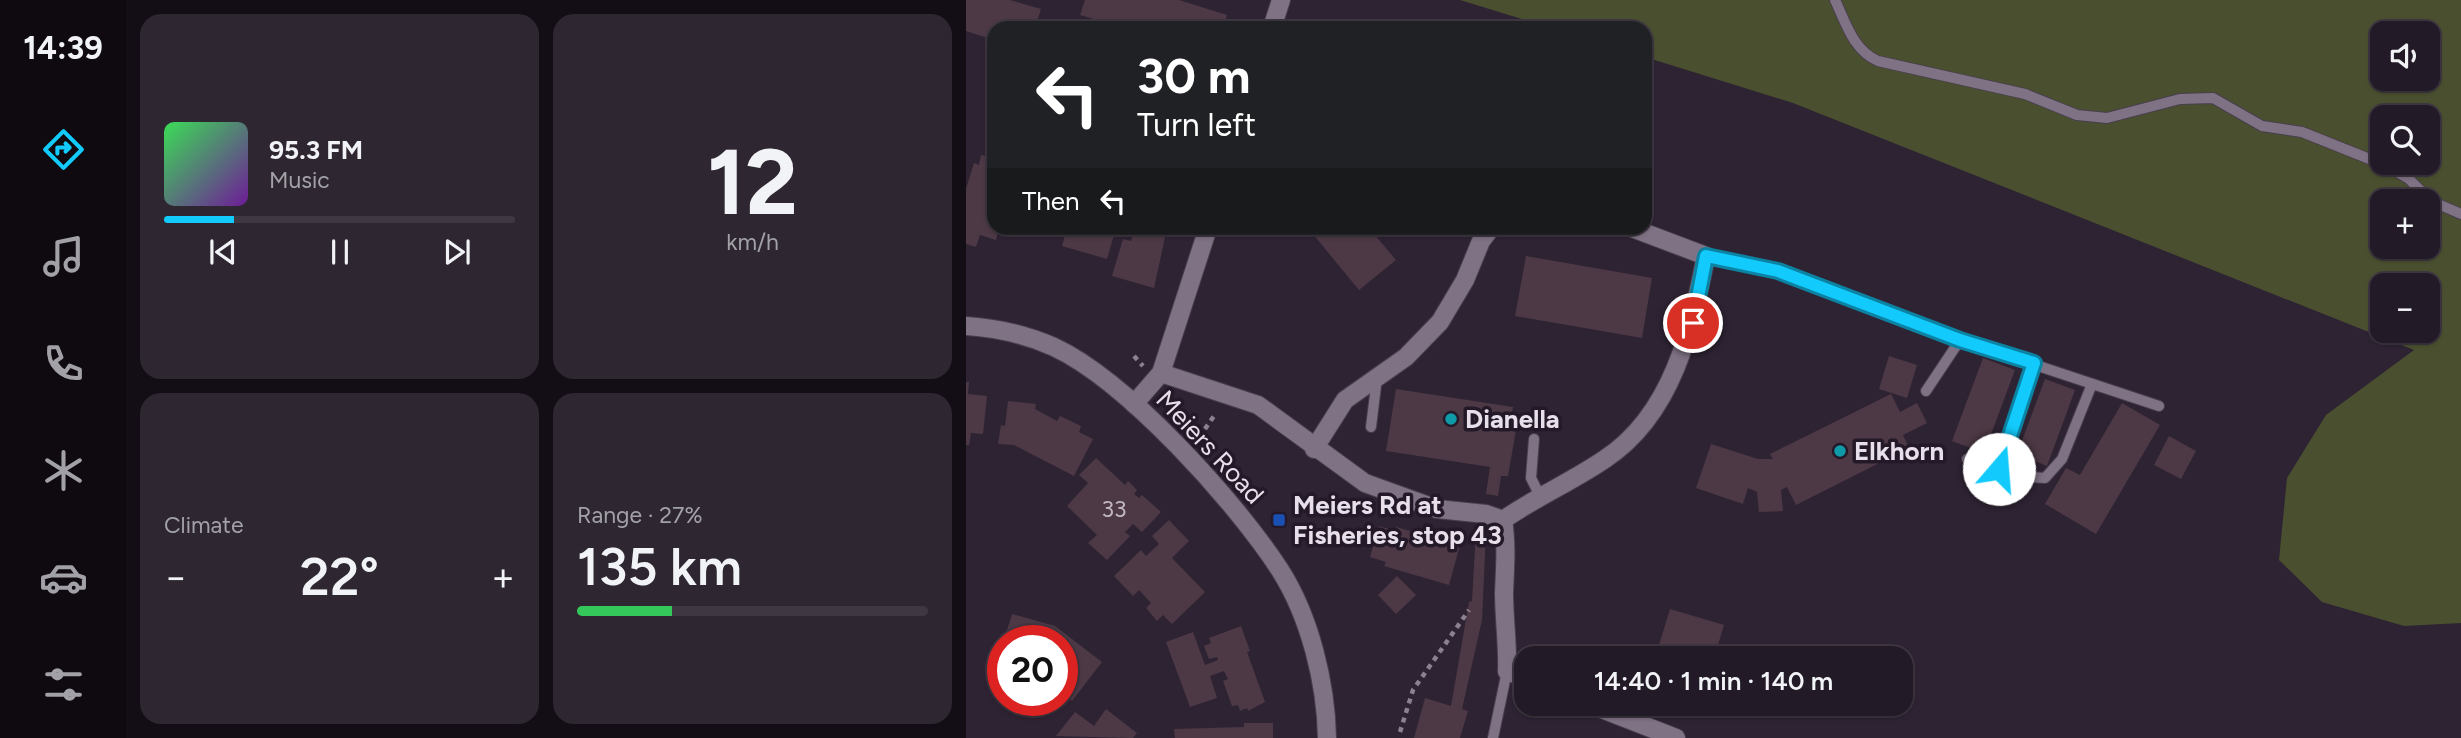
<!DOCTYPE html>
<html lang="en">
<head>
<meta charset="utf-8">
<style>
  :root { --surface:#221a26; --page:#2e2732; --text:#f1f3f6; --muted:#a2a1a7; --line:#3f3843; --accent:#12cafb }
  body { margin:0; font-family:Figtree,sans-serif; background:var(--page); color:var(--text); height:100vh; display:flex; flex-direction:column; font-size:26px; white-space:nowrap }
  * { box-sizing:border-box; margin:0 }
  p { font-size:23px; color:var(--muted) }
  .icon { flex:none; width:38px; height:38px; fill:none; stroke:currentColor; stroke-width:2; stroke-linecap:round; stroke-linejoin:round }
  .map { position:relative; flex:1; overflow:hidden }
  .side { display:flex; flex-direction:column; gap:14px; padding:14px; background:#130e15; width:840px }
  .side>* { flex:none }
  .guide { position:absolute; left:21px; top:21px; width:665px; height:214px; border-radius:21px; box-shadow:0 2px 5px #0004,0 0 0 2px var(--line); background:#202124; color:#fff; overflow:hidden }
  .buttons { position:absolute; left:1404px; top:21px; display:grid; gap:14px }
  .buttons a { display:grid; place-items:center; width:70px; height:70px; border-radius:14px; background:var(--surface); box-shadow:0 2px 5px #0004,0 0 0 2px var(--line); font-size:35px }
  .speed { position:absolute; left:21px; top:625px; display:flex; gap:14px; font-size:35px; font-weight:700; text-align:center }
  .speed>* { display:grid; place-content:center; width:91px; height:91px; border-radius:50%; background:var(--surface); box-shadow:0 2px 5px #0004,0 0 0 2px var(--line); line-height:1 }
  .speed .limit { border:10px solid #d22; background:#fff; color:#111 }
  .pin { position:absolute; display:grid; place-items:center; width:60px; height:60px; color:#fff; margin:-30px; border:4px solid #fff; border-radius:50%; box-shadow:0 2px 7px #0007 }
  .me { position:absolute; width:77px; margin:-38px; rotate:18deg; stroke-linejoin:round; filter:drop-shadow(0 0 5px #0008) }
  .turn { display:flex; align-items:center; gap:24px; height:147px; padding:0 35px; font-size:32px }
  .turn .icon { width:91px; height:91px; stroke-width:2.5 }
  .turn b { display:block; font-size:49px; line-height:60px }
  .then { display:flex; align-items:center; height:66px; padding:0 35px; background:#0003; gap:14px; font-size:26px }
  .big { font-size:52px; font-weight:600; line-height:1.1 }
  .side .widget { flex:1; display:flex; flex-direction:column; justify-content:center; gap:10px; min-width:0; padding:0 24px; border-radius:21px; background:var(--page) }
  .side .dial { align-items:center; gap:0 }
  .dial b { font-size:91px; line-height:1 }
  .song { display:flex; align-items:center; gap:21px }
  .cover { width:84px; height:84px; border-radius:10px; background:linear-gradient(135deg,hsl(130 70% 55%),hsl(280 70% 35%)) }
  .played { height:7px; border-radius:4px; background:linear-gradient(90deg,var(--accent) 20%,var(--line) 20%) }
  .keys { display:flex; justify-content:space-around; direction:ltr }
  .heat { display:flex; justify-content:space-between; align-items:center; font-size:38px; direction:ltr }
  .charge { height:10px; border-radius:5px; background:linear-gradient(90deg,#34c759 27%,var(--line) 0) }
  .side .tiles { flex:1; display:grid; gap:14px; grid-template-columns:repeat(2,1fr) }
  .trip { position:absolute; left:548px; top:646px; width:399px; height:70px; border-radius:21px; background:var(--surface); box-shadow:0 2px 5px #0004,0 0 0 2px var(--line); font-weight:600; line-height:70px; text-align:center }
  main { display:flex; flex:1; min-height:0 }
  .tab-bar { display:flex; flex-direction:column; width:126px; justify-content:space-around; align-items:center; background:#0e0a0f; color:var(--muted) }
  .tab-bar .icon { width:49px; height:49px }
  .tab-bar .current { color:var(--accent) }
  .tab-bar b { font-size:32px; color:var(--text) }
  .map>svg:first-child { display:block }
</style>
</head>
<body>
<main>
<nav class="tab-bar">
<b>14:39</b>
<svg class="icon current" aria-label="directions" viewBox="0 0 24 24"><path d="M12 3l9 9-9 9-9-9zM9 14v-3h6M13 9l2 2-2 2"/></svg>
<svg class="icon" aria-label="music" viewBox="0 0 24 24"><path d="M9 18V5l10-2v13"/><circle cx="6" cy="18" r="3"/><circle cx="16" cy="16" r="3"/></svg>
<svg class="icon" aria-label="phone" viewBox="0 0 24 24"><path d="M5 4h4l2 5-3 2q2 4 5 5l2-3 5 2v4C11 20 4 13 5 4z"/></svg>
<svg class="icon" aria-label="climate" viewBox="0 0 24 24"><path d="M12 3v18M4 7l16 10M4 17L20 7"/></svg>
<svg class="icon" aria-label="car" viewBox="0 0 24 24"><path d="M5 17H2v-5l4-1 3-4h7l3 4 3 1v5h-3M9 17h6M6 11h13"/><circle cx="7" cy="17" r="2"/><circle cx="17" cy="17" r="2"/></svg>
<svg class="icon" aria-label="filters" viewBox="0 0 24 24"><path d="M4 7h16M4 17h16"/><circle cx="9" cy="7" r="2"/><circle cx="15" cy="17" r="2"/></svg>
</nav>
<section class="side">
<div class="tiles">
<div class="widget">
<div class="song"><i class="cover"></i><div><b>95.3 FM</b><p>Music</p></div></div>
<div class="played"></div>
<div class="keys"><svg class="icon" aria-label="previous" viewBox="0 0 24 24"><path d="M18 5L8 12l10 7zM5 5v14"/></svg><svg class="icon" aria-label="pause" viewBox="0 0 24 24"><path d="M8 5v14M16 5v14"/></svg><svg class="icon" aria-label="next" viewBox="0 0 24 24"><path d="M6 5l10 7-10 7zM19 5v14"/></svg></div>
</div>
<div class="widget dial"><b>12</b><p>km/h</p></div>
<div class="widget"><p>Climate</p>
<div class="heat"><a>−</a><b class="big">22°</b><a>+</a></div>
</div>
<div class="widget"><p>Range · 27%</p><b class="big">135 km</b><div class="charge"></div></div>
</div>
</section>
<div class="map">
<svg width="1495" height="738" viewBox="0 0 1495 738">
  <rect width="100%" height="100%" fill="#2e2333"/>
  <path fill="#4a502f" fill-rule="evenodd" d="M494,0H1495V623L1438,626L1356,602L1313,560L1321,478L1360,415L1448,350L827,103L679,57V28H585ZM1416,33H1461V79H1416ZM1416,117H1461V163H1416ZM1416,201H1461V247H1416ZM1416,285H1461V331H1416Z"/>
  <path fill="#4d3945" d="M0,0H44L75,9L69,28H28V40L0,31Z
    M119,0H213L261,15L257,28H158L114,15Z
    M113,19L141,27V28H110Z
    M24,138L28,139V228H33L30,240L14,235L10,247L0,244V189L8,163L13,165L15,155L19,156Z
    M101,228H150L141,259L96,246Z
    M169,228H201L188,288L146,276L157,239L165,241Z
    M342,228H403L430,260L393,290Z
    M560,256L686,278L676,338L549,316Z
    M923,356L951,365L941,398L913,389Z
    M1017,358L1049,370L1024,437L1037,442L1031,458L986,441Z
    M1079,379L1109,390L1081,466L1061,458L1063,450L1054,446Z
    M0,382H3L2,394L21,396L17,434L5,433L3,445H0Z
    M430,389L547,407L543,430H550L542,476H535L532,496L520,494L524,467L420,451Z
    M925,394L934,412L951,403L961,423L937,435L943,448L830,505L821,487L815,490L817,511L793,512L791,492L782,488L777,504L730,488L745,444L792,459H807L804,454Z
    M42,401L70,404L69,409L91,421L94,416L115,426L113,432L127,439L108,476L48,445L32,444L35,425L39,426Z
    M1156,403L1194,425L1130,534L1079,504L1100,468L1114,475Z
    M1203,436L1230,451L1215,479L1188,465Z
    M130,458L159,485L162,481L171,490L168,494L173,498L176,495L195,512L176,532L167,524L159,532L164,536L141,560L122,543L131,535L101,506L122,483L113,475Z
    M203,520L223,541L206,558L239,592L206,624L197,615L191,621L180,608L185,603L173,590L167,596L148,576L175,550L180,556L193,544L186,536Z
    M413,526L429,531L430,527L494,545L483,585L418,566L420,562L404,557Z
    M510,531L520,532L516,620L496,709L502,711L494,738H448L459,698L485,706L503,602L506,601Z
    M431,576L450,595L430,614L412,595Z
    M704,609L758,625L748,658H689Z
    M46,614L89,626L136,662L106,701L96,694V640H38Z
    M275,626L284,651L281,652L299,702L282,711L281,708L274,711L272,705L266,706L257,681L262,679L258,671L244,676L251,698L224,707L200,642L227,632L239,665L252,660L251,657L243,659L238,646L245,643L243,638Z
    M700,704H735L732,713Z
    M140,709L171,733L167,738L90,736L109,712L128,726Z
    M278,723H307V738H209L208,729L278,727Z"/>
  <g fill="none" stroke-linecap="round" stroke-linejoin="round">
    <defs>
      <path id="service" d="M869,0C880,23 887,50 912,61L1059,94L1111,115L1141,118L1214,99L1247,98L1296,126L1336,132L1421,166L1443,179L1465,201L1495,214
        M740,256L812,270L994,340L1193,406
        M960,391L994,340
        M405,427L411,378
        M568,439L565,478L574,496
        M1001,459L1049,476L1079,478L1096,459L1126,384
        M1033,469L1068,363
        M527,738L541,671"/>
      <path id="minor" d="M306,28L315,0
        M195,373L292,405L399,483L471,509L520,514L537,520
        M168,404L195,373L242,228
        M348,449L379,400L440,357L474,322L499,280L515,241L525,228
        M537,520C570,497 607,481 639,459C707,414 725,330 740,256L666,228
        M537,520C541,545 539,568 538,593C538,618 542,645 541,671L560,678
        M623,704L710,738"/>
      <path id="tertiary" d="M0,326C30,328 59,334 88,347C161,381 270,502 314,570C344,617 360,683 361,738"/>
    </defs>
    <use href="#service" stroke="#483f4d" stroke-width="12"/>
    <use href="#minor" stroke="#483f4d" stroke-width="20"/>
    <use href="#tertiary" stroke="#483f4d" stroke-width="20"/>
    <path stroke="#8b818f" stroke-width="4.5" stroke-dasharray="5 5" stroke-linecap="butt" d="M168,356L177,366
      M239,429L250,413
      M434,732L447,690L503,610"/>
    <use href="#service" stroke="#7f7285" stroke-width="10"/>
    <use href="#minor" stroke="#7f7285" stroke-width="18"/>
    <use href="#tertiary" stroke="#7f7285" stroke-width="18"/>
  </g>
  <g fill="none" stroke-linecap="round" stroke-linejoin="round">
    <defs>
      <path id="route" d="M727,323L740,256L812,271L994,340L1068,363L1033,469"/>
    </defs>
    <use href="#route" stroke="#0c83a3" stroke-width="18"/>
    <use href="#route" stroke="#12cafb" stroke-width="12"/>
  </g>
  <g fill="#0f9aa8" stroke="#241929" stroke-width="2.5">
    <circle cx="485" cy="419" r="7"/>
    <circle cx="874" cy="451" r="7"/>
  </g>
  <rect fill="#1a4fb4" stroke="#241929" stroke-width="2.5" x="306" y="513" width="14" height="14" rx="3.5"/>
  <g text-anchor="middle" stroke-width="7" stroke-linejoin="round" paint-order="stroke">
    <g font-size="23" fill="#c0b6c1">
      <text x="148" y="517">33</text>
    </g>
    <g font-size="26" font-weight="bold" fill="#e7dfea" stroke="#241929" text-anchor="start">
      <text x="499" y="428">Dianella</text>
      <text x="888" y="460">Elkhorn</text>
      <text x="327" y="514">Meiers Rd at<tspan x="327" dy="30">Fisheries, stop 43</tspan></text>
    </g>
    <g font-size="26" fill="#e7dfea" stroke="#241929">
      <text transform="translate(244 447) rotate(47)" y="9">Meiers Road</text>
    </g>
  </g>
</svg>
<div class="buttons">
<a><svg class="icon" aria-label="sound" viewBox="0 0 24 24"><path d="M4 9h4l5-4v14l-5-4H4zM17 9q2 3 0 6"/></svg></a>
<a><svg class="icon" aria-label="search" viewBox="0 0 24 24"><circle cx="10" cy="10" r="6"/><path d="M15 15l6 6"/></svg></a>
<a>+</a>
<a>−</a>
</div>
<div class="speed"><div class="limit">20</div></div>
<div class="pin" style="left:727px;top:323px;background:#d93025"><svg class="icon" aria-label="arrive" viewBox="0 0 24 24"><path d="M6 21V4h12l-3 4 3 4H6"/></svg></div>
<svg class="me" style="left:1033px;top:469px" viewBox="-20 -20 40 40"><circle r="19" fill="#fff"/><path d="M0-13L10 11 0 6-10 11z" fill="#12cafb"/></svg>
<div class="trip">14:40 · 1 min · 140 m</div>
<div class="guide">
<div class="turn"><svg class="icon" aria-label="left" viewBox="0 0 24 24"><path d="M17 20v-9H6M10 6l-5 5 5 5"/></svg><div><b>30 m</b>Turn left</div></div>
<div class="then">Then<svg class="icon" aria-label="left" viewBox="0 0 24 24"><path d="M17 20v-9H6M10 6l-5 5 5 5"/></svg></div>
</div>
</div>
</main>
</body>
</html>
